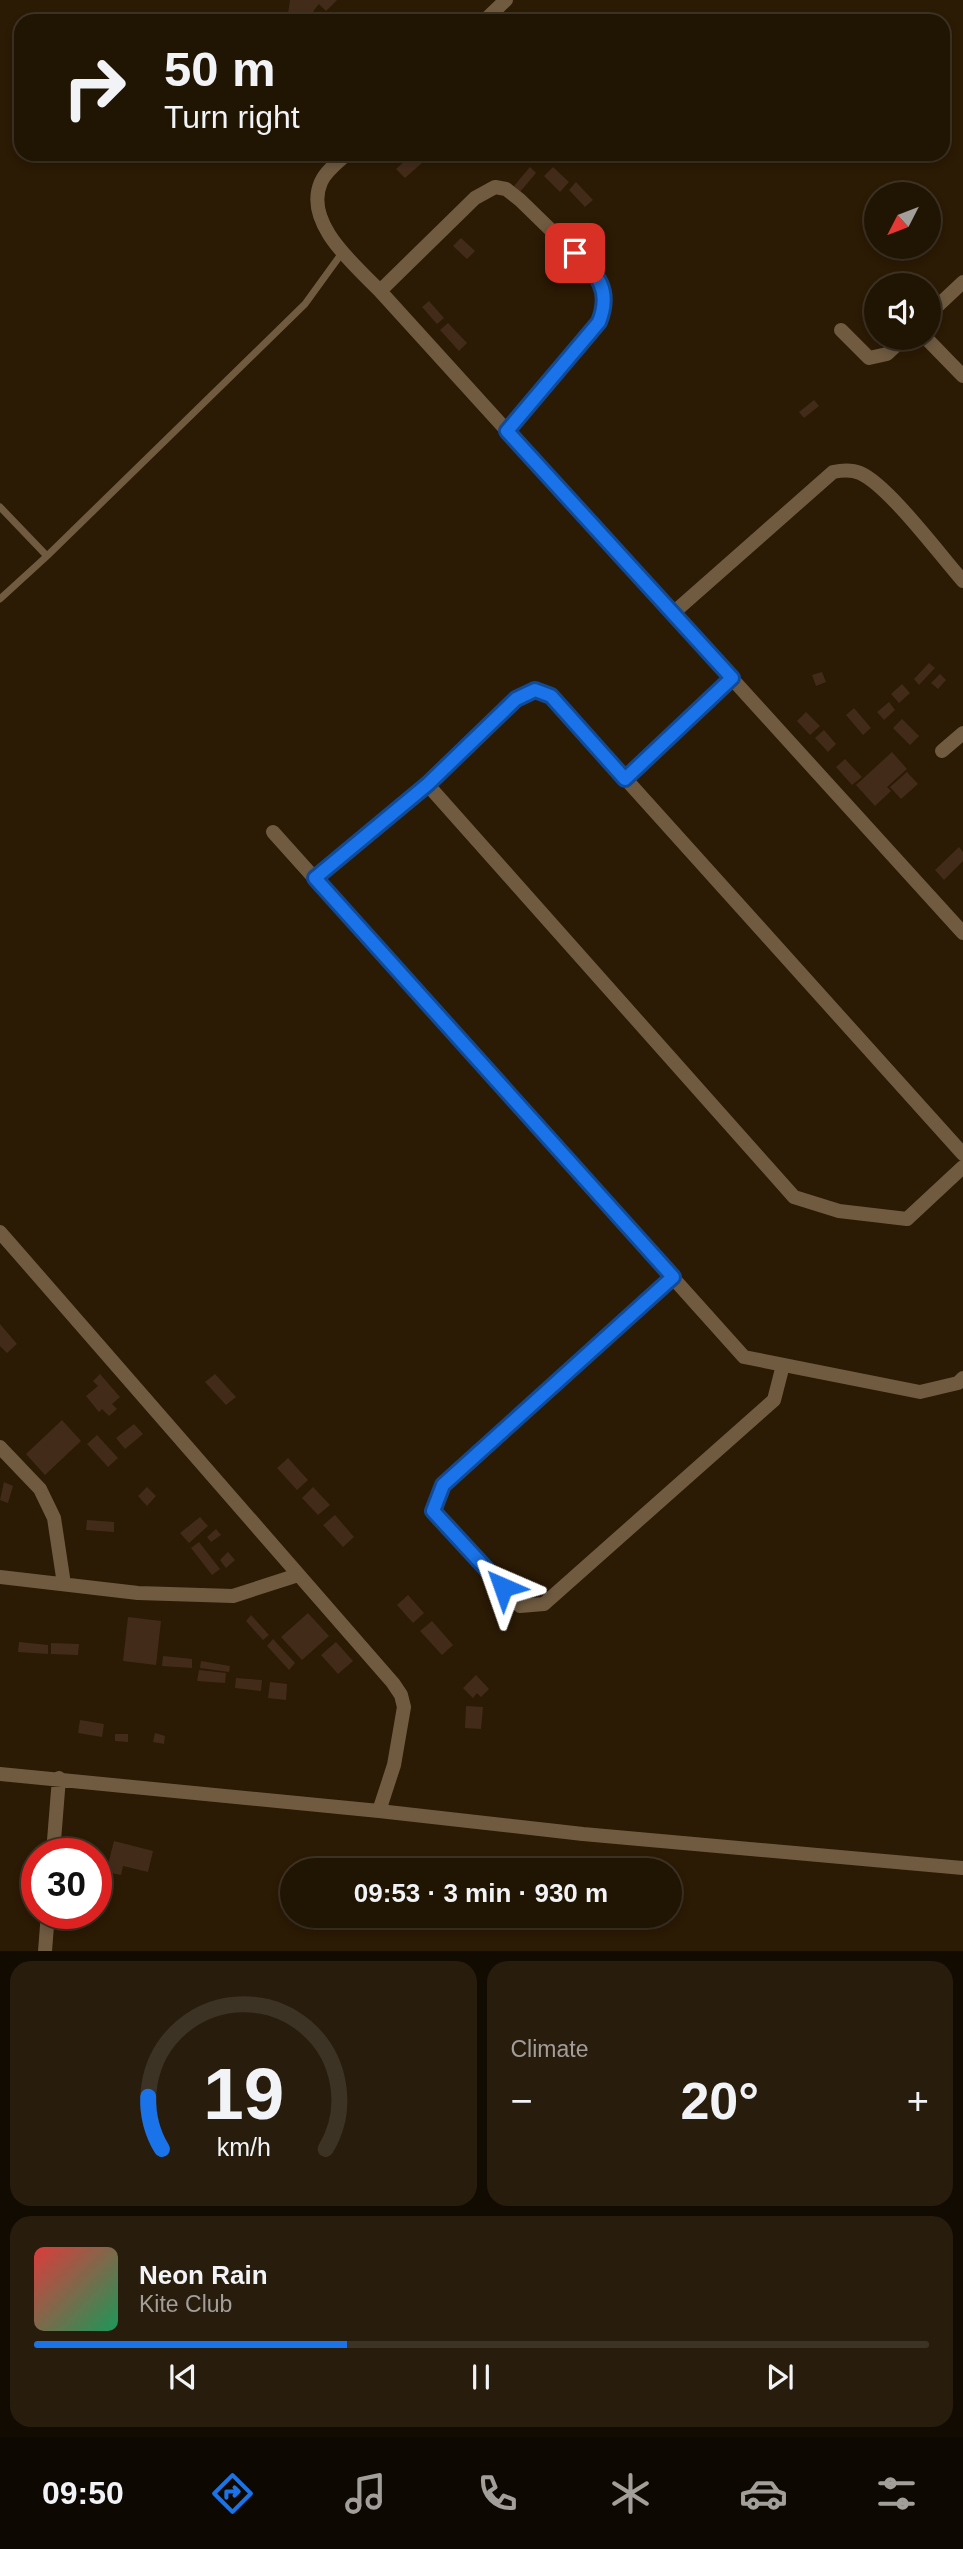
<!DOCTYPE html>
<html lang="en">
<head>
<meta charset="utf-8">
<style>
  :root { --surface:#201403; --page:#281d0d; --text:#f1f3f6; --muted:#a29e9a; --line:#3d3325; --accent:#1a73e8 }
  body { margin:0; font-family:Helvetica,sans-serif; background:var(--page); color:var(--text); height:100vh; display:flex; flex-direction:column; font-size:26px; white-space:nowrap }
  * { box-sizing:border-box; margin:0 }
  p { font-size:23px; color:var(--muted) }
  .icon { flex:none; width:38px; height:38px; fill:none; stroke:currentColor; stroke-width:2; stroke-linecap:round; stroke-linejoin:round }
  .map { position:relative; height:1951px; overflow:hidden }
  .side { display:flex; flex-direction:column; gap:10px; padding:10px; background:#120b02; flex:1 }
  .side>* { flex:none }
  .hud { position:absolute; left:14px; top:14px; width:936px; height:147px; border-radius:21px; box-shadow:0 4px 10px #0003,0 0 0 2px var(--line); background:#201403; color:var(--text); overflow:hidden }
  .needle { width:46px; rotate:228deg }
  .buttons { position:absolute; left:864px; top:182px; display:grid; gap:14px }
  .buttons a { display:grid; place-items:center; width:77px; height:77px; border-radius:50%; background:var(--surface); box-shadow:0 4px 10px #0003,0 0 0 2px var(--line); font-size:35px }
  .speed { position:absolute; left:21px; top:1838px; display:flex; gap:14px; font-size:35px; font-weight:700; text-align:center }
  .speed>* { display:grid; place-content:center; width:91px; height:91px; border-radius:50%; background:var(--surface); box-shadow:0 4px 10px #0003,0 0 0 2px var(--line); line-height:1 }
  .speed .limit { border:10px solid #d22; background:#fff; color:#111 }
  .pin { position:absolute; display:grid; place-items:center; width:60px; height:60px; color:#fff; margin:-30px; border-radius:14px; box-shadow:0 4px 10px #0006 }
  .me { position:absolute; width:77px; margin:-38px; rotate:317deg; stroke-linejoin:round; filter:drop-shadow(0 0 5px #0008) }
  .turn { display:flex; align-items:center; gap:24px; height:147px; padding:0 35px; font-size:32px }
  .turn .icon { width:91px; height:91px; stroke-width:2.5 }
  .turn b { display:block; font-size:49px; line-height:60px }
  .big { font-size:52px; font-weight:700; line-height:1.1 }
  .side .tile { flex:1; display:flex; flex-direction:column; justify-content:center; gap:10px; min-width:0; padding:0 24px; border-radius:21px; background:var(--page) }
  .side .dial { align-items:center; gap:0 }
  .dial svg { height:182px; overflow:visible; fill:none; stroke:var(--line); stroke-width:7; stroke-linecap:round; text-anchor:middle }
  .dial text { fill:var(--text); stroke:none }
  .song { display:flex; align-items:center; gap:21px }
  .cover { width:84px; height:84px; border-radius:10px; background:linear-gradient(135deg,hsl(0 70% 55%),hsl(150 70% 35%)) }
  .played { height:7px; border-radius:4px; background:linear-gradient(90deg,var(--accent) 35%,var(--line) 35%) }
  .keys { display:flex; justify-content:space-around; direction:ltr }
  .heat { display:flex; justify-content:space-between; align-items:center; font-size:38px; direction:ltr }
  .side .tiles { flex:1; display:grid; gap:10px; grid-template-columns:1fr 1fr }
  .tile:last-child { grid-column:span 2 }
  .trip { position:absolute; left:280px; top:1858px; width:402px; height:70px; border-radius:35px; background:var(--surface); box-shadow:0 4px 10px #0003,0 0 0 2px var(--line); font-weight:700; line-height:70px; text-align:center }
  .tabs { display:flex; height:112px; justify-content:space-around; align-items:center; background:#0d0801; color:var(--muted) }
  .tabs .icon { width:49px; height:49px }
  .tabs .on { color:var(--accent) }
  .tabs b { font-size:32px; color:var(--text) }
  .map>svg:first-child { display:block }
</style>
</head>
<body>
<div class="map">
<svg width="963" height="1951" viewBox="0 0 963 1951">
  <rect width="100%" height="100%" fill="#2b1a04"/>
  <path fill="#432b1a" d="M290,0H337L326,11L319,4L314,10L311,21H287Z
    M412,154H416L423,162L405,178L396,169Z
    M530,167L536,173L520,192L514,186Z
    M553,167L569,182L560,192L544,176Z
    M576,182L593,200L585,207L569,190Z
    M461,238L475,251L467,259L453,246Z
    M429,301L444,318L437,324L422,307Z
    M448,323L467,343L459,351L440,330Z
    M814,400L819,406L804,418L799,412Z
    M929,663L935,668L919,685L914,679Z
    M822,672L826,682L816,686L812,675Z
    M940,674L946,680L938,689L931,683Z
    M902,684L910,693L899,703L891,694Z
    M889,702L895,710L884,720L877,712Z
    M854,708L871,728L863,735L846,715Z
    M806,712L820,726L810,735L797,721Z
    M902,719L919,736L910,745L893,728Z
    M824,730L836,744L828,752L815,738Z
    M892,752L907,769L887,787L891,791L875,806L856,785Z
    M845,759L862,777L852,785L836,767Z
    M907,772L918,784L901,799L890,787Z
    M959,847L963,852V861L944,880L935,870Z
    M0,1324L17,1344L7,1353L0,1346Z
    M100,1374L120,1397L112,1404L117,1409L109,1416L102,1409L99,1412L86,1396L98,1386L93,1381Z
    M215,1374L236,1397L226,1405L205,1382Z
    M62,1420L81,1441L45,1475L26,1454Z
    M134,1424L143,1434L125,1449L116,1438Z
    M97,1435L118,1458L108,1467L87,1444Z
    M288,1458L308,1480L297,1490L277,1468Z
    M4,1482L13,1486L8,1503L0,1500Z
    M147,1487L156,1496L147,1506L138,1496Z
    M313,1487L330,1505L318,1515L302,1498Z
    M335,1515L354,1537L343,1547L323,1525Z
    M200,1517L208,1526L189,1543L180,1533Z
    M87,1520L114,1522V1532L86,1530Z
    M216,1529L221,1535L211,1542L207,1537Z
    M199,1542L220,1569L212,1575L191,1548Z
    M228,1552L235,1560L226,1568L220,1560Z
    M408,1595L424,1613L413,1623L397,1605Z
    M308,1613L329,1636L302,1660L281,1637Z
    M251,1615L269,1635L263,1640L246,1621Z
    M128,1617L161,1621L156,1665L123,1661Z
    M432,1621L453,1645L442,1655L420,1631Z
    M273,1639L295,1663L289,1670L267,1646Z
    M19,1642L48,1645V1654L18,1652Z
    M336,1642L353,1661L338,1674L321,1655Z
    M51,1643L79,1644L78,1655L51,1654Z
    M163,1656L192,1659V1668L162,1666Z
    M201,1661L230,1666L229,1672L200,1668Z
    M199,1670L226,1673L225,1683L197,1681Z
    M476,1675L489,1689L481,1697L477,1693L473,1698L463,1688Z
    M236,1678L262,1680L261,1691L235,1688Z
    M270,1682L287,1684L286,1700L268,1698Z
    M466,1706L483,1707L481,1729L465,1728Z
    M80,1720L104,1724L102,1737L78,1733Z
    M155,1733L165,1736L164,1744L153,1742Z
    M115,1734H128V1742L115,1741Z
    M114,1841L153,1851L148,1872L123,1866L121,1875L106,1872Z"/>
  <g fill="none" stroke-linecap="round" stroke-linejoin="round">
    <path stroke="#705b41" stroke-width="7" d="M0,507L47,556
      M0,599L47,556L305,304L342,253"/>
    <path stroke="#705b41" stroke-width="14" d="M484,21L506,0
      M347,154C338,162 326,171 321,182C303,223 355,265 380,291L963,933
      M380,291L475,198L495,187L506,189L520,200L593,271C604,289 607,301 599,322L507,431
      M929,314L963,282
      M841,330L869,358L887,354L904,338
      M926,338L963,376
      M672,614L833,472C842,470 851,469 860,473C888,485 940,555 963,581
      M942,751L963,733
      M625,779L732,678
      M427,784L794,1197L839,1211L907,1219L963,1167
      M273,832L744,1357L920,1392L958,1383L963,1378
      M315,878L427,784L516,699L535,690L551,696L963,1154
      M0,1232L393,1683L401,1695L404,1707L394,1765L379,1811
      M673,1277L443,1485L434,1511L520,1606L544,1604L774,1400L783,1365
      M0,1447L40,1489L54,1518L64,1584
      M0,1577L138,1593L233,1596L298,1575
      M0,1774L379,1811L583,1834L963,1868
      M53,1853L59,1778
      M45,1951L48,1913"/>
  </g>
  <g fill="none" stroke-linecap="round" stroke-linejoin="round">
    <defs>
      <path id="route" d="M503,1587L433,1511L443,1485L673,1277L315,878L428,784L516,699L535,690L551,696L625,779L732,678L507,431L599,322C612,289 597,275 575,253"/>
    </defs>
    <use href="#route" stroke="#114b97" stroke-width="18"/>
    <use href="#route" stroke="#1a73e8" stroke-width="12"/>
  </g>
</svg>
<div class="buttons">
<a><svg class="needle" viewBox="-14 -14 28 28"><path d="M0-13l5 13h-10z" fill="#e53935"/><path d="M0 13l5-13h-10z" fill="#a29e9a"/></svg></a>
<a><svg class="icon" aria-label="sound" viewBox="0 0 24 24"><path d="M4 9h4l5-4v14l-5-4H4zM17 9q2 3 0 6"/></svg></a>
</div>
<div class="speed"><div class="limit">30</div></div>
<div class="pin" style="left:575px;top:253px;background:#d93025"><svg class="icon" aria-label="arrive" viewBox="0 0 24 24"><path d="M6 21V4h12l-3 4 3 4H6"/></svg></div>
<svg class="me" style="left:503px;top:1587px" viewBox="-20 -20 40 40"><path d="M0-17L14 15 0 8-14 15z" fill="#1a73e8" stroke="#fff" stroke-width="4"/></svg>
<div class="trip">09:53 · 3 min · 930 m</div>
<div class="hud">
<div class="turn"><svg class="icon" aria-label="right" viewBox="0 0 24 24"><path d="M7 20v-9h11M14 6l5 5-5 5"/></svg><div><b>50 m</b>Turn right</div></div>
</div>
</div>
<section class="side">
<div class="tiles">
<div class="tile dial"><svg viewBox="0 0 100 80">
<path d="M14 69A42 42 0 1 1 86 69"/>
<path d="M14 69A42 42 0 0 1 8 46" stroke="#1a73e8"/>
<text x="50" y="56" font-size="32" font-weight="700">19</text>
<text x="50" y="72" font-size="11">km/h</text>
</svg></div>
<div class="tile"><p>Climate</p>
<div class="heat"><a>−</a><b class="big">20°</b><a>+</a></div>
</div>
<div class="tile">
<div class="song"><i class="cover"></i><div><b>Neon Rain</b><p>Kite Club</p></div></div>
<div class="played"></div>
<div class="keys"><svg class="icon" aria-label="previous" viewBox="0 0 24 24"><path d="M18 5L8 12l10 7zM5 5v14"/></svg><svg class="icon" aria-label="pause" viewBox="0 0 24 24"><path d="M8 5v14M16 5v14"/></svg><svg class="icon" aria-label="next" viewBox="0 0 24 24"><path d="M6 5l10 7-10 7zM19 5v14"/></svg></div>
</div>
</div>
</section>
<nav class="tabs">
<b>09:50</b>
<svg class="icon on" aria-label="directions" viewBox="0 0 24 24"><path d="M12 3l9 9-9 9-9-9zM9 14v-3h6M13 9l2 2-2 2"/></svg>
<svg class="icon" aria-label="music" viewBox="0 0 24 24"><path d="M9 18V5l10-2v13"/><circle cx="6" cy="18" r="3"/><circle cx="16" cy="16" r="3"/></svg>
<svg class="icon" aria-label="phone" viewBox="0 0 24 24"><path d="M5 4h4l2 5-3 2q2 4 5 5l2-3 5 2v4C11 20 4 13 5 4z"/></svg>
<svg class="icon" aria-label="climate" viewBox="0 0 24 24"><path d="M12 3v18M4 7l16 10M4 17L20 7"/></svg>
<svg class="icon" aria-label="car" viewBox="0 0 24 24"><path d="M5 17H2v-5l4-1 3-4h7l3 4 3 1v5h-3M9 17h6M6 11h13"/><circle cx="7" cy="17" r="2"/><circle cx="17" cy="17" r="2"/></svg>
<svg class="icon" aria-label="filters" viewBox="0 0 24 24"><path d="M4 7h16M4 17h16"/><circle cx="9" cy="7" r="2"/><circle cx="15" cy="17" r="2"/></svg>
</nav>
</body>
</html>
